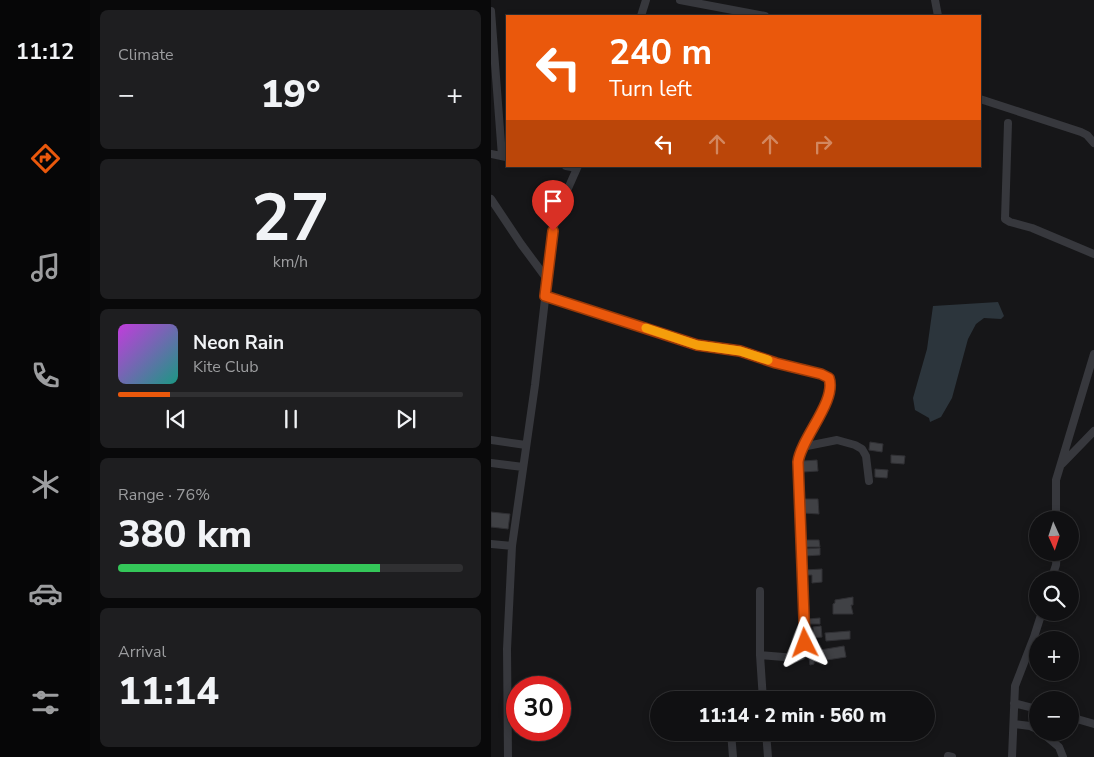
<!DOCTYPE html>
<html lang="en">
<head>
<meta charset="utf-8">
<style>
  :root { --surface:#101012; --page:#1e1e20; --text:#f1f3f6; --muted:#9c9d9f; --line:#303032; --accent:#ea580c }
  body { margin:0; font-family:"Nunito Sans",sans-serif; background:var(--page); color:var(--text); height:100vh; display:flex; flex-direction:column; font-size:19px; white-space:nowrap }
  * { box-sizing:border-box; margin:0 }
  p { font-size:16px; color:var(--muted) }
  .icon { flex:none; width:28px; height:28px; fill:none; stroke:currentColor; stroke-width:2; stroke-linecap:round; stroke-linejoin:round }
  .map { position:relative; flex:1; overflow:hidden }
  .drawer { display:flex; flex-direction:column; gap:10px; padding:10px; background:#09090a; width:401px }
  .drawer>* { flex:none }
  .guide { position:absolute; left:15px; top:15px; width:475px; height:152px; border-radius:0px; box-shadow:0 2px 8px #0003,0 0 0 1px var(--line); background:#ea580c; color:#fff; overflow:hidden }
  .needle { width:32px; rotate:177deg }
  .controls { position:absolute; left:538px; top:511px; display:grid; gap:10px }
  .controls a { display:grid; place-items:center; width:50px; height:50px; border-radius:50%; background:var(--surface); box-shadow:0 2px 8px #0003,0 0 0 1px var(--line); font-size:25px }
  .speed { position:absolute; left:15px; top:676px; display:flex; gap:10px; font-size:25px; font-weight:700; text-align:center }
  .speed>* { display:grid; place-content:center; width:65px; height:65px; border-radius:50%; background:var(--surface); box-shadow:0 2px 8px #0003,0 0 0 1px var(--line); line-height:1 }
  .speed .limit { border:8px solid #d22; background:#fff; color:#111 }
  .pin { position:absolute; display:grid; place-items:center; width:42px; height:42px; color:#fff; margin:-51px -21px; border-radius:50% 50% 50% 0; rotate:-45deg; box-shadow:0 0 5px #0007 }
  .pin .icon { rotate:45deg }
  .me { position:absolute; width:55px; margin:-28px; rotate:357deg; stroke-linejoin:round; filter:drop-shadow(0 0 4px #0008) }
  .turn { display:flex; align-items:center; gap:18px; height:105px; padding:0 20px; font-size:22px }
  .turn .icon { width:65px; height:65px; stroke-width:2.5 }
  .turn b { display:block; font-size:35px; line-height:42px }
  .lanes { display:flex; align-items:center; height:48px; padding:0 20px; background:#0003; justify-content:center; gap:25px; direction:ltr }
  .lanes .off { opacity:.35 }
  .big { font-size:38px; font-weight:800; line-height:1.1 }
  .drawer .tile { flex:1; display:flex; flex-direction:column; justify-content:center; gap:8px; min-width:0; padding:0 18px; border-radius:8px; background:var(--page) }
  .drawer .dial { align-items:center; gap:0 }
  .dial b { font-size:65px; line-height:1 }
  .song { display:flex; align-items:center; gap:15px }
  .cover { width:60px; height:60px; border-radius:8px; background:linear-gradient(135deg,hsl(290 70% 55%),hsl(170 70% 35%)) }
  .played { height:5px; border-radius:2px; background:linear-gradient(90deg,var(--accent) 15%,var(--line) 15%) }
  .keys { display:flex; justify-content:space-around; direction:ltr }
  .heat { display:flex; justify-content:space-between; align-items:center; font-size:28px; direction:ltr }
  .charge { height:8px; border-radius:4px; background:linear-gradient(90deg,#34c759 76%,var(--line) 0) }
  .trip { position:absolute; left:159px; top:691px; width:285px; height:50px; border-radius:25px; background:var(--surface); box-shadow:0 2px 8px #0003,0 0 0 1px var(--line); font-weight:800; line-height:50px; text-align:center }
  main { display:flex; flex:1; min-height:0 }
  .dock { display:flex; flex-direction:column; width:90px; justify-content:space-around; align-items:center; background:#060607; color:var(--muted) }
  .dock .icon { width:35px; height:35px }
  .dock .active { color:var(--accent) }
  .dock b { font-size:22px; color:var(--text) }
  .map>svg:first-child { display:block }
</style>
</head>
<body>
<main>
<nav class="dock">
<b>11:12</b>
<svg class="icon active" aria-label="directions" viewBox="0 0 24 24"><path d="M12 3l9 9-9 9-9-9zM9 14v-3h6M13 9l2 2-2 2"/></svg>
<svg class="icon" aria-label="music" viewBox="0 0 24 24"><path d="M9 18V5l10-2v13"/><circle cx="6" cy="18" r="3"/><circle cx="16" cy="16" r="3"/></svg>
<svg class="icon" aria-label="phone" viewBox="0 0 24 24"><path d="M5 4h4l2 5-3 2q2 4 5 5l2-3 5 2v4C11 20 4 13 5 4z"/></svg>
<svg class="icon" aria-label="climate" viewBox="0 0 24 24"><path d="M12 3v18M4 7l16 10M4 17L20 7"/></svg>
<svg class="icon" aria-label="car" viewBox="0 0 24 24"><path d="M5 17H2v-5l4-1 3-4h7l3 4 3 1v5h-3M9 17h6M6 11h13"/><circle cx="7" cy="17" r="2"/><circle cx="17" cy="17" r="2"/></svg>
<svg class="icon" aria-label="filters" viewBox="0 0 24 24"><path d="M4 7h16M4 17h16"/><circle cx="9" cy="7" r="2"/><circle cx="15" cy="17" r="2"/></svg>
</nav>
<section class="drawer">
<div class="tile"><p>Climate</p>
<div class="heat"><a>−</a><b class="big">19°</b><a>+</a></div>
</div>
<div class="tile dial"><b>27</b><p>km/h</p></div>
<div class="tile">
<div class="song"><i class="cover"></i><div><b>Neon Rain</b><p>Kite Club</p></div></div>
<div class="played"></div>
<div class="keys"><svg class="icon" aria-label="previous" viewBox="0 0 24 24"><path d="M18 5L8 12l10 7zM5 5v14"/></svg><svg class="icon" aria-label="pause" viewBox="0 0 24 24"><path d="M8 5v14M16 5v14"/></svg><svg class="icon" aria-label="next" viewBox="0 0 24 24"><path d="M6 5l10 7-10 7zM19 5v14"/></svg></div>
</div>
<div class="tile"><p>Range · 76%</p><b class="big">380 km</b><div class="charge"></div></div>
<div class="tile"><p>Arrival</p><b class="big">11:14</b></div>
</section>
<div class="map">
<svg width="603" height="757" viewBox="0 0 603 757">
  <rect width="100%" height="100%" fill="#161618"/>
  <path fill="#2c353c" d="M507,302L513,316L510,319L493,318L485,324L477,339L461,398L450,417L439,422L438,418L424,410L422,398L436,349L442,306Z"/>
  <path fill="#404145" stroke="#303034" d="M379,442L392,444L391,452L378,450Z
    M400,455L414,456L413,464L400,463Z
    M326,460L327,471L312,472V461Z
    M384,469L397,470L396,478L384,477Z
    M312,499H327L328,514L312,513Z
    M0,512L19,514L17,529L0,527Z
    M312,540H328L329,547H312Z
    M329,548V555L314,556L313,549Z
    M331,569V582L321,583V575H314V570Z
    M362,597V605H360L362,614H342V604L344,603V600Z
    M329,618V624H317V619Z
    M330,626L331,637L323,638L322,627Z
    M359,631V639L335,641L334,633Z
    M353,646L355,657L323,662V664L319,665L317,652Z"/>
  <g fill="none" stroke-linecap="round" stroke-linejoin="round">
    <path stroke="#37383d" stroke-width="8" d="M189,0L274,16
      M444,0L447,16
      M0,11L11,156
      M150,16L155,0
      M489,99L590,132L596,135L603,143
      M517,123L514,219L519,222L541,228L603,254
      M0,154L15,157
      M75,166L86,168
      M0,199L30,244L56,279
      M54,295L206,345L249,351L285,363L330,373L337,378C347,401 310,438 307,462L315,649L311,656L305,658L269,655
      M0,440L35,445
      M311,447L346,440L364,445L371,449L375,456L378,481
      M0,463L32,467
      M571,464L603,431
      M565,520V480L603,354
      M0,544L21,546
      M560,580L565,565L566,552
      M269,591V655L272,700
      M523,703L546,709
      M579,717L603,724
      M523,724L539,726L546,729
      M240,732L242,757
      M275,732L277,757
      M550,732L568,747L572,757
      M457,756L461,757
      M17,757L16,649L21,546L44,385L62,231L67,211L87,166
      M521,757L524,686L543,637L551,612"/>
  </g>
  <g fill="none" stroke-linecap="round" stroke-linejoin="round">
    <defs>
      <path id="route" d="M62,231L54,296L206,345L249,351L285,363L330,374L338,378C346,401 310,438 307,462L314,643"/>
    </defs>
    <use href="#route" stroke="#983908" stroke-width="12"/>
    <use href="#route" stroke="#ea580c" stroke-width="9"/>
    <path stroke="#f59e0b" stroke-width="9" d="M155,328L206,345L249,351L277,360"/>
  </g>
</svg>
<div class="controls">
<a><svg class="needle" viewBox="-14 -14 28 28"><path d="M0-13l5 13h-10z" fill="#e53935"/><path d="M0 13l5-13h-10z" fill="#9c9d9f"/></svg></a>
<a><svg class="icon" aria-label="search" viewBox="0 0 24 24"><circle cx="10" cy="10" r="6"/><path d="M15 15l6 6"/></svg></a>
<a>+</a>
<a>−</a>
</div>
<div class="speed"><div class="limit">30</div></div>
<div class="pin" style="left:62px;top:231px;background:#d93025"><svg class="icon" aria-label="arrive" viewBox="0 0 24 24"><path d="M6 21V4h12l-3 4 3 4H6"/></svg></div>
<svg class="me" style="left:314px;top:643px" viewBox="-20 -20 40 40"><path d="M0-17L14 15 0 8-14 15z" fill="#ea580c" stroke="#fff" stroke-width="4"/></svg>
<div class="trip">11:14 · 2 min · 560 m</div>
<div class="guide">
<div class="turn"><svg class="icon" aria-label="left" viewBox="0 0 24 24"><path d="M17 20v-9H6M10 6l-5 5 5 5"/></svg><div><b>240 m</b>Turn left</div></div>
<div class="lanes"><svg class="icon" aria-label="left" viewBox="0 0 24 24"><path d="M17 20v-9H6M10 6l-5 5 5 5"/></svg><svg class="icon off" aria-label="ahead" viewBox="0 0 24 24"><path d="M12 20V5M6 11l6-6 6 6"/></svg><svg class="icon off" aria-label="ahead" viewBox="0 0 24 24"><path d="M12 20V5M6 11l6-6 6 6"/></svg><svg class="icon off" aria-label="right" viewBox="0 0 24 24"><path d="M7 20v-9h11M14 6l5 5-5 5"/></svg></div>
</div>
</div>
</main>
</body>
</html>
